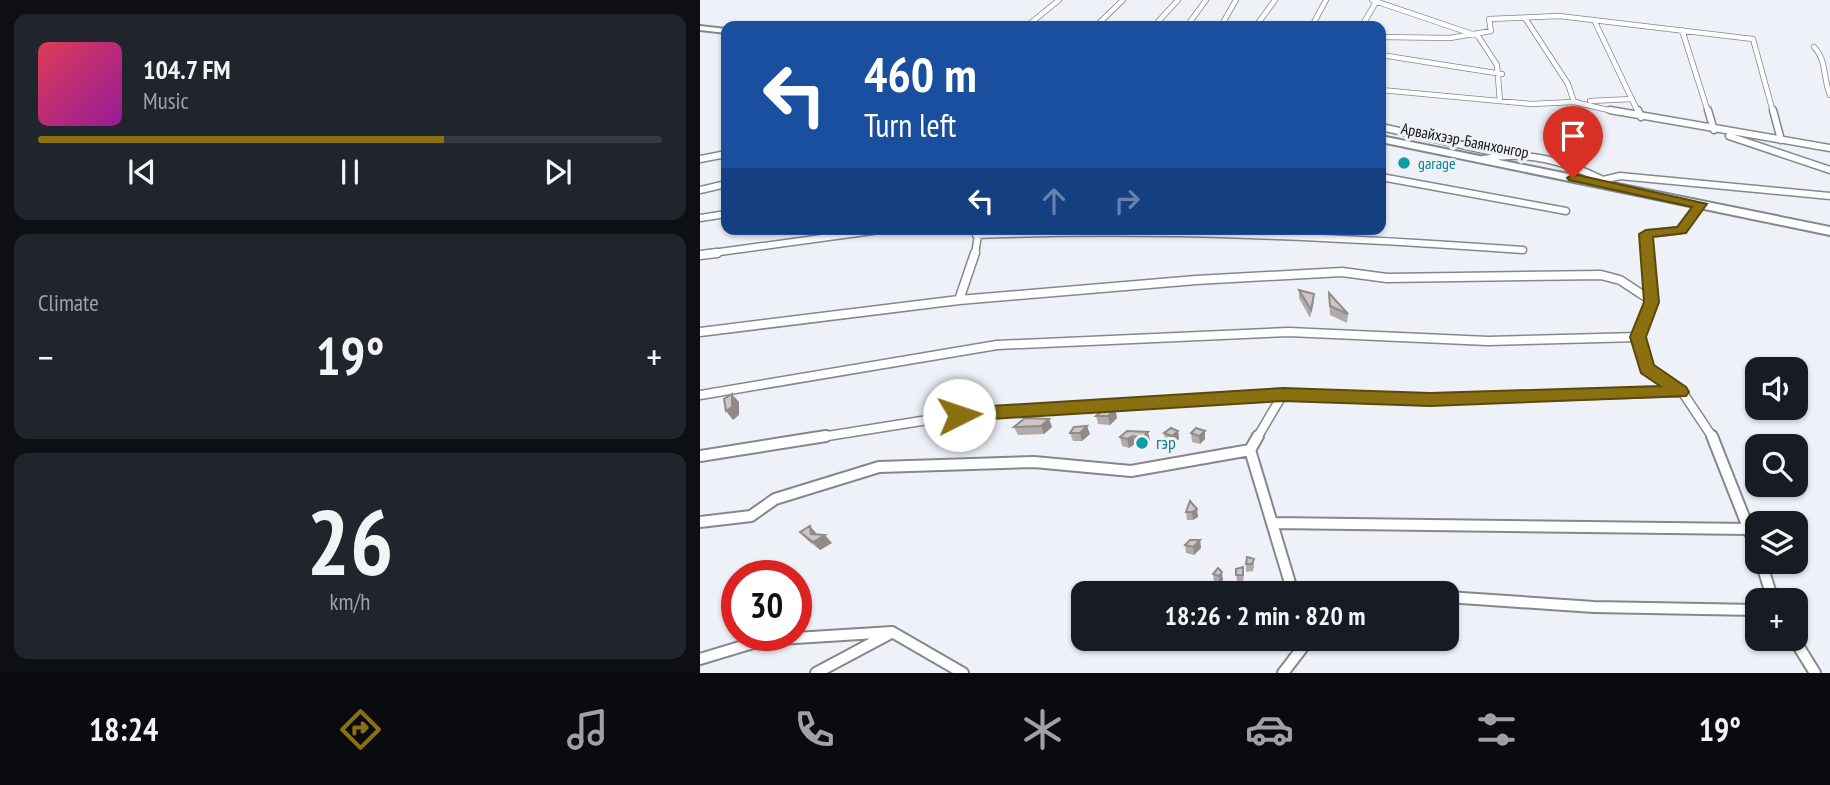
<!DOCTYPE html>
<html lang="en">
<head>
<meta charset="utf-8">
<style>
  :root { --surface:#171b24; --page:#20242c; --text:#f1f3f6; --muted:#9ea1a6; --line:#363941; --accent:#8a7011 }
  body { margin:0; font-family:"PT Sans Narrow",sans-serif; background:var(--page); color:var(--text); height:100vh; display:flex; flex-direction:column; font-size:26px; white-space:nowrap }
  * { box-sizing:border-box; margin:0 }
  p { font-size:23px; color:var(--muted) }
  .icon { flex:none; width:38px; height:38px; fill:none; stroke:currentColor; stroke-width:2; stroke-linecap:round; stroke-linejoin:round }
  .map { position:relative; flex:1; overflow:hidden }
  .sheet { display:flex; flex-direction:column; gap:14px; padding:14px; background:#0d0f14; width:700px }
  .sheet>* { flex:none }
  .hud { position:absolute; left:21px; top:21px; width:665px; height:214px; border-radius:14px; box-shadow:0 2px 5px #0004; background:#1a4fa0; color:#fff; overflow:hidden }
  .fabs { position:absolute; left:1045px; top:357px; display:grid; gap:14px }
  .fabs a { display:grid; place-items:center; width:63px; height:63px; border-radius:14px; background:var(--surface); box-shadow:0 2px 5px #0004; font-size:35px }
  .speed { position:absolute; left:21px; top:560px; display:flex; gap:14px; font-size:35px; font-weight:700; text-align:center }
  .speed>* { display:grid; place-content:center; width:91px; height:91px; border-radius:50%; background:var(--surface); box-shadow:0 2px 5px #0004; line-height:1 }
  .speed .limit { border:10px solid #d22; background:#fff; color:#111 }
  .pin { position:absolute; display:grid; place-items:center; width:60px; height:60px; color:#fff; margin:-72px -30px; border-radius:50% 50% 50% 0; rotate:-45deg; box-shadow:0 0 7px #0007 }
  .pin .icon { rotate:45deg }
  .me { position:absolute; width:77px; margin:-38px; rotate:86deg; stroke-linejoin:round; filter:drop-shadow(0 0 5px #0008) }
  .turn { display:flex; align-items:center; gap:24px; height:147px; padding:0 28px; font-size:32px }
  .turn .icon { width:91px; height:91px; stroke-width:2.5 }
  .turn b { display:block; font-size:49px; line-height:60px }
  .lanes { display:flex; align-items:center; height:66px; padding:0 28px; background:#0003; justify-content:center; gap:35px; direction:ltr }
  .lanes .off { opacity:.35 }
  .big { font-size:52px; font-weight:700; line-height:1.1 }
  .sheet .card { flex:1; display:flex; flex-direction:column; justify-content:center; gap:10px; min-width:0; padding:0 24px; border-radius:14px; background:var(--page) }
  .sheet .dial { align-items:center; gap:0 }
  .dial b { font-size:91px; line-height:1 }
  .song { display:flex; align-items:center; gap:21px }
  .cover { width:84px; height:84px; border-radius:10px; background:linear-gradient(135deg,hsl(350 70% 55%),hsl(300 70% 35%)) }
  .played { height:7px; border-radius:4px; background:linear-gradient(90deg,var(--accent) 65%,var(--line) 65%) }
  .keys { display:flex; justify-content:space-around; direction:ltr }
  .heat { display:flex; justify-content:space-between; align-items:center; font-size:38px; direction:ltr }
  .trip { position:absolute; left:371px; top:581px; width:388px; height:70px; border-radius:14px; background:var(--surface); box-shadow:0 2px 5px #0004; font-weight:700; line-height:70px; text-align:center }
  .dock { display:flex; height:112px; justify-content:space-around; align-items:center; background:#090b0e; color:var(--muted) }
  .dock .icon { width:49px; height:49px }
  .dock .on { color:var(--accent) }
  .dock b { font-size:32px; color:var(--text) }
  main { display:flex; flex:1; min-height:0 }
  .map>svg:first-child { display:block }
</style>
</head>
<body>
<main>
<section class="sheet">
<div class="card">
<div class="song"><i class="cover"></i><div><b>104.7 FM</b><p>Music</p></div></div>
<div class="played"></div>
<div class="keys"><svg class="icon" aria-label="previous" viewBox="0 0 24 24"><path d="M18 5L8 12l10 7zM5 5v14"/></svg><svg class="icon" aria-label="pause" viewBox="0 0 24 24"><path d="M8 5v14M16 5v14"/></svg><svg class="icon" aria-label="next" viewBox="0 0 24 24"><path d="M6 5l10 7-10 7zM19 5v14"/></svg></div>
</div>
<div class="card"><p>Climate</p>
<div class="heat"><a>−</a><b class="big">19°</b><a>+</a></div>
</div>
<div class="card dial"><b>26</b><p>km/h</p></div>
</section>
<div class="map">
<svg width="1130" height="673" viewBox="0 0 1130 673">
  <rect width="100%" height="100%" fill="#eef2f8"/>
  <g fill="none" stroke-linecap="round" stroke-linejoin="round">
    <defs>
      <path id="street-far3" d="M672,0L778,36L797,65L800,101
        M825,18L868,84L874,102H877
        M895,22L938,112
        M327,26L359,0
        M396,26L423,0
        M454,26L478,0
        M487,26L506,0
        M521,26L536,0
        M556,26L575,0
        M612,26L626,0
        M662,26L676,2
        M982,30L1008,112
        M681,37L750,38L791,31L789,19L859,16L1053,39L1073,112
        M1114,47C1127,60 1123,79 1130,95
        M681,55L802,74
        M681,90L831,104L874,102L917,112
        M890,101L932,99"/>
      <path id="street-far2" d="M910,110L1130,148
        M938,110L941,117
        M1008,110L1014,130
        M1073,110L1081,140
        M681,127L803,154
        M1029,136L1130,170
        M0,159L26,154
        M784,159C827,150 864,161 903,180
        M681,177L866,211
        M895,182L920,176L1130,196
        M0,190L26,184
        M0,218L26,214
        M276,235C459,228 641,237 823,250
        M5,254L187,229
        M275,254L279,229
        M948,254L946,234L981,230L1000,204"/>
      <path id="street-far1" d="M948,253L952,301L938,337L947,368L983,393L1013,438
        M0,255L17,253
        M259,300L275,253
        M0,332L259,300L496,280L642,272L687,278L901,275L920,280L952,301
        M0,395L297,345L589,332L788,341L938,337
        M115,438L259,415L583,394L730,400L980,392
        M557,438L583,394"/>
      <path id="street" d="M558,436L550,450L593,593
        M1012,436L1057,550
        M0,456L126,436
        M0,522L51,516L75,499L179,467L334,462L431,471L550,450
        M574,523L1050,529
        M1061,562L1073,600
        M592,589L684,593
        M747,597L894,607L1057,610
        M1094,639L1115,673
        M0,659L63,640L192,632L263,673
        M116,673L189,634
        M583,673L606,643L605,639"/>
      <path id="highway" d="M0,26L26,29V33L0,30Z
        M681,136L1130,227V235L681,142Z"/>
    </defs>
    <use href="#street-far3" stroke="#84888d" stroke-width="6"/>
    <use href="#street-far2" stroke="#84888d" stroke-width="9"/>
    <use href="#street-far1" stroke="#84888d" stroke-width="11"/>
    <use href="#street" stroke="#84888d" stroke-width="14"/>
    <use href="#highway" stroke="#84888d" stroke-width="4"/>
    <use href="#street-far3" stroke="#fff" stroke-width="4.5"/>
    <use href="#street-far2" stroke="#fff" stroke-width="6"/>
    <use href="#street-far1" stroke="#fff" stroke-width="8"/>
    <use href="#street" stroke="#fff" stroke-width="10"/>
    <use href="#highway" fill="#fff" fill-rule="evenodd"/>
  </g>
  <path fill="#b1aaa9" d="M599,290L614,302L610,318L599,298Z
    M629,293L648,314L647,323L630,315Z
    M415,409L417,418L410,425L398,424L396,416Z
    M349,419L352,427L344,434L318,435L314,427Z
    M374,427L390,434L382,441H373L370,433Z
    M496,428L505,439L500,444L492,442L491,433Z
    M427,431L450,440L443,447L435,444L429,448L422,446L420,437Z
    M478,431L479,439L473,444L465,441L464,433Z
    M490,501L498,517L493,520H487L486,512Z
    M100,532L117,534L132,543L120,550L107,540Z
    M500,540L501,548L494,555L486,553L485,545Z
    M554,559V567L553,571L546,572V564Z
    M518,568L523,580L519,584L514,582L513,574Z
    M536,569L544,575L543,582L537,583Z"/>
  <path fill="#908b89" d="M32,394L39,402V415L33,420L26,411Z
    M415,409L417,418L410,425L408,416Z
    M349,419L352,427L344,434L341,426Z
    M387,426L390,434L382,441L380,433Z
    M478,431L479,439L473,444L472,436Z
    M505,431V439L500,444L499,436Z
    M448,432L450,440L443,447L442,438Z
    M433,436L435,444L429,448L427,439Z
    M497,509L498,517L493,520L492,512Z
    M110,526L117,534L125,535L132,543L120,550L113,542Z
    M500,540L501,548L494,555L493,547Z
    M522,572L523,580L519,584V576Z"/>
  <path fill="#cec6c4" stroke="#908b89" stroke-width="2" d="M599,290L614,294L611,310Z
    M629,293L648,314L630,306Z
    M32,394V407L26,411L24,399Z
    M404,409H415L408,416H396Z
    M325,418L349,419L341,426L314,427Z
    M387,426L380,433H370L374,427Z
    M471,428L478,431L472,436L464,433Z
    M496,428L505,431L499,436L491,433Z
    M427,431L448,432L442,438L433,436L427,439L420,437Z
    M490,501L497,509L492,512H486Z
    M110,526L111,534L125,535L113,542L100,532Z
    M490,540H500L493,547L485,545Z
    M547,557L554,559L552,564H546Z
    M543,567V575H536V569Z
    M518,568L522,572L519,576L513,574Z"/>
  <path fill="#8a7011" stroke="#5a490b" stroke-width="2" d="M873,174L1007,204L986,233L953,237L959,302L946,337L954,365L986,387L989,392L986,396L730,406L583,401L259,421L251,415L259,408L583,388L730,393L960,386L941,373L930,337L944,302L939,234L946,230L977,227L992,207L869,180L867,178Z"/>
  <g fill="#0f9aa8" stroke="#eef2f8" stroke-width="2.5">
    <circle cx="704" cy="163" r="7"/>
    <circle cx="442" cy="443" r="7"/>
  </g>
  <g text-anchor="middle" stroke-width="6" stroke-linejoin="round" paint-order="stroke">
    <g font-size="16" fill="#111314" stroke="#eef2f8">
      <text transform="translate(765 140) rotate(11)" y="6">Арвайхээр-Баянхонгор</text>
    </g>
    <g font-size="16" fill="#0d838f" stroke="#eef2f8" text-anchor="start">
      <text x="718" y="169">garage</text>
    </g>
    <g font-size="18" fill="#0d838f" stroke="#eef2f8" text-anchor="start">
      <text x="456" y="449">гэр</text>
    </g>
  </g>
</svg>
<div class="fabs">
<a><svg class="icon" aria-label="sound" viewBox="0 0 24 24"><path d="M4 9h4l5-4v14l-5-4H4zM17 9q2 3 0 6"/></svg></a>
<a><svg class="icon" aria-label="search" viewBox="0 0 24 24"><circle cx="10" cy="10" r="6"/><path d="M15 15l6 6"/></svg></a>
<a><svg class="icon" aria-label="layers" viewBox="0 0 24 24"><path d="M12 4l9 5-9 5-9-5zM3 14l9 5 9-5"/></svg></a>
<a>+</a>
</div>
<div class="speed"><div class="limit">30</div></div>
<div class="pin" style="left:873px;top:178px;background:#d93025"><svg class="icon" aria-label="arrive" viewBox="0 0 24 24"><path d="M6 21V4h12l-3 4 3 4H6"/></svg></div>
<svg class="me" style="left:259px;top:415px" viewBox="-20 -20 40 40"><circle r="19" fill="#fff"/><path d="M0-13L10 11 0 6-10 11z" fill="#8a7011"/></svg>
<div class="trip">18:26 · 2 min · 820 m</div>
<div class="hud">
<div class="turn"><svg class="icon" aria-label="left" viewBox="0 0 24 24"><path d="M17 20v-9H6M10 6l-5 5 5 5"/></svg><div><b>460 m</b>Turn left</div></div>
<div class="lanes"><svg class="icon" aria-label="left" viewBox="0 0 24 24"><path d="M17 20v-9H6M10 6l-5 5 5 5"/></svg><svg class="icon off" aria-label="ahead" viewBox="0 0 24 24"><path d="M12 20V5M6 11l6-6 6 6"/></svg><svg class="icon off" aria-label="right" viewBox="0 0 24 24"><path d="M7 20v-9h11M14 6l5 5-5 5"/></svg></div>
</div>
</div>
</main>
<nav class="dock">
<b>18:24</b>
<svg class="icon on" aria-label="directions" viewBox="0 0 24 24"><path d="M12 3l9 9-9 9-9-9zM9 14v-3h6M13 9l2 2-2 2"/></svg>
<svg class="icon" aria-label="music" viewBox="0 0 24 24"><path d="M9 18V5l10-2v13"/><circle cx="6" cy="18" r="3"/><circle cx="16" cy="16" r="3"/></svg>
<svg class="icon" aria-label="phone" viewBox="0 0 24 24"><path d="M5 4h4l2 5-3 2q2 4 5 5l2-3 5 2v4C11 20 4 13 5 4z"/></svg>
<svg class="icon" aria-label="climate" viewBox="0 0 24 24"><path d="M12 3v18M4 7l16 10M4 17L20 7"/></svg>
<svg class="icon" aria-label="car" viewBox="0 0 24 24"><path d="M5 17H2v-5l4-1 3-4h7l3 4 3 1v5h-3M9 17h6M6 11h13"/><circle cx="7" cy="17" r="2"/><circle cx="17" cy="17" r="2"/></svg>
<svg class="icon" aria-label="filters" viewBox="0 0 24 24"><path d="M4 7h16M4 17h16"/><circle cx="9" cy="7" r="2"/><circle cx="15" cy="17" r="2"/></svg>
<b>19°</b>
</nav>
</body>
</html>
